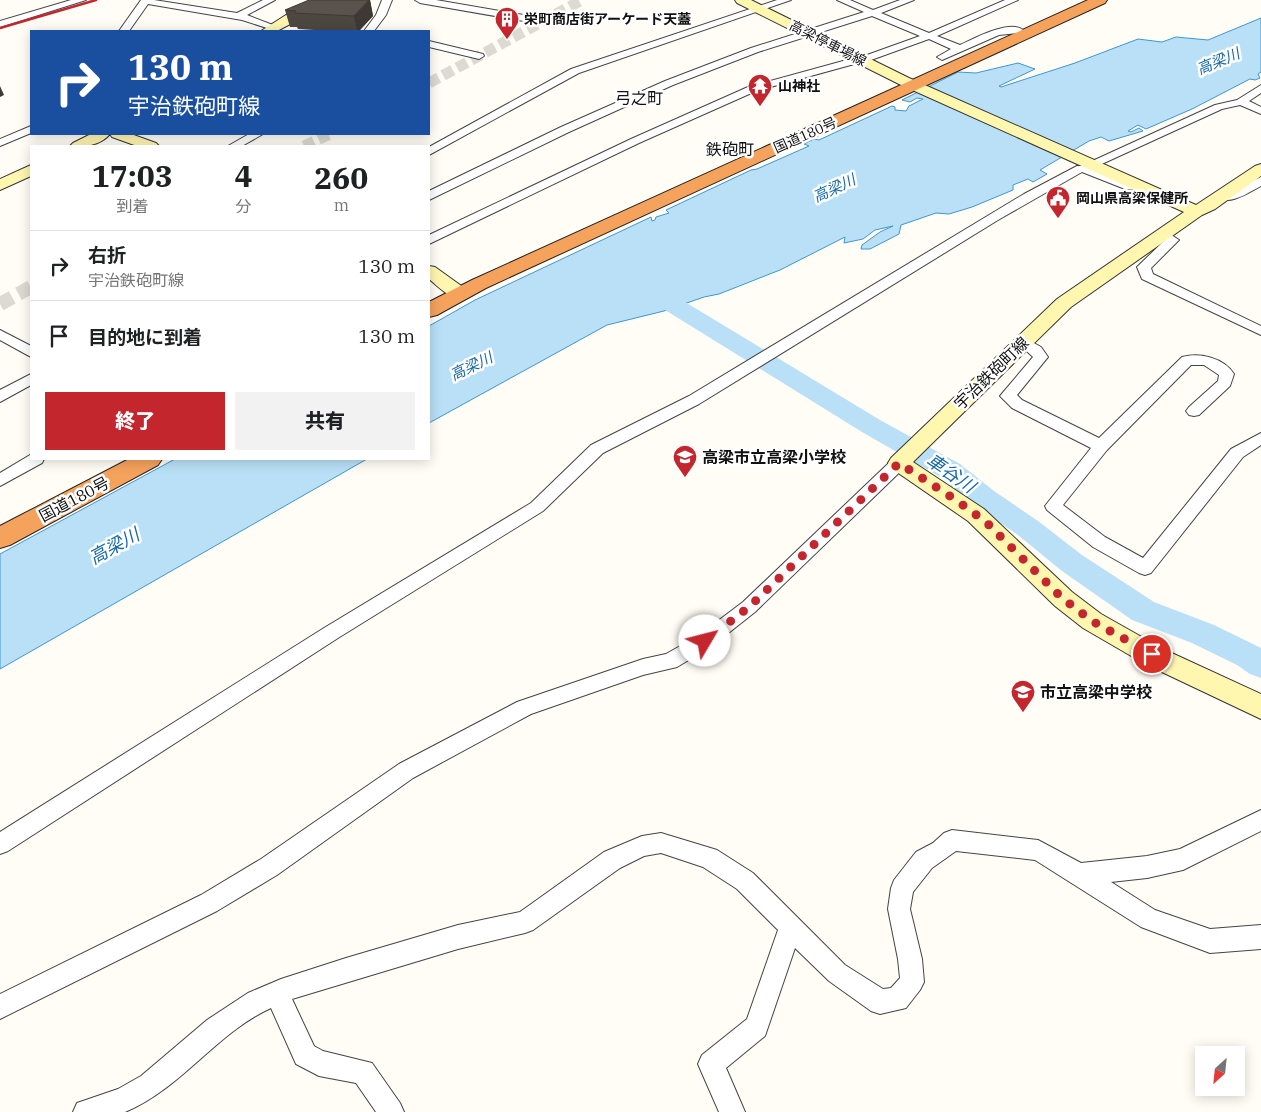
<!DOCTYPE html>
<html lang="ja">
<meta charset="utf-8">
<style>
body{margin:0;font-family:"IBM Plex Serif","Noto Sans JP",serif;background:#f2f2f2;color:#202124;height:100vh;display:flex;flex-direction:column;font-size:19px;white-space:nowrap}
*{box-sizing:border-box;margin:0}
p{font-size:16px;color:#757577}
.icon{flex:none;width:28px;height:28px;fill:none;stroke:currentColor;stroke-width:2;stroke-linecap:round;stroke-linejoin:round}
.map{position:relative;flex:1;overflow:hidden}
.sheet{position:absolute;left:30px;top:145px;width:400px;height:315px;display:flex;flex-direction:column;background:#fff;border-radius:0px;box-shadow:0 2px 12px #0003}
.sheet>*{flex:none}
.hud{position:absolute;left:30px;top:30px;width:400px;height:105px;border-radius:0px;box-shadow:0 2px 12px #0003;background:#1a4fa0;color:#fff;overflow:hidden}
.needle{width:32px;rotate:207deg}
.buttons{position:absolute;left:1195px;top:1046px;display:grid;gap:10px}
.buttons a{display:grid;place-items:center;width:50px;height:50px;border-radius:0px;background:#fff;box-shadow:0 2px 12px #0003;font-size:25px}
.pin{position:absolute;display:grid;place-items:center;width:42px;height:42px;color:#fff;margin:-21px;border:2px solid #fff;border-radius:50%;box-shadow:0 1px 5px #0007}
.me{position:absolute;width:55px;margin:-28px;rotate:53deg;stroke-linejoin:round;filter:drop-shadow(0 0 4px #0008)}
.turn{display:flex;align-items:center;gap:18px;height:105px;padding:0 15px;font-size:22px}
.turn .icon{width:65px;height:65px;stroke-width:2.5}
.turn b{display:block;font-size:35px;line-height:42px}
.eta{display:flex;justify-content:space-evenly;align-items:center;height:85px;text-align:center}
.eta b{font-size:30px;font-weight:800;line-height:35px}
.cta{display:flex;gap:10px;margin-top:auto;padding:10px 15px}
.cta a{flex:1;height:58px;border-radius:0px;background:#c4262e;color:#fff;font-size:20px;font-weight:800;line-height:58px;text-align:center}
.cta a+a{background:#f2f2f2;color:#202124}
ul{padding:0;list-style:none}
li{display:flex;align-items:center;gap:15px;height:70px;padding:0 15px;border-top:1px solid #e0e0e0}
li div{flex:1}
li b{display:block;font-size:19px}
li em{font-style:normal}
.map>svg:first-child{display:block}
.water{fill:#b9e0f7;stroke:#3f96cf}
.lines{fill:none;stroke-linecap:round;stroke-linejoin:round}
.river{fill:#b9e0f7;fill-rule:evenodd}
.street-tunnel-far1{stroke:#dbdad3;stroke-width:11;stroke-dasharray:11 5;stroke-linecap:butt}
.street-tunnel{stroke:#dbdad3;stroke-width:14;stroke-dasharray:14 7;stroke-linecap:butt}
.street-casing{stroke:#444;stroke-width:2}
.secondary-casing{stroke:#333;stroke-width:2}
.highway-casing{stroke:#222;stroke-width:2}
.street{fill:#fff;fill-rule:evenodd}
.secondary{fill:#fff6b0;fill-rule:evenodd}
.highway{fill:#f5a25d;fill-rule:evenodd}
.rail{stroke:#c4262e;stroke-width:2.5}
.wall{fill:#4d4742}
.shaded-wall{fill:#3f3936}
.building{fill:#5a524d;stroke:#3f3936}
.route{stroke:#c4262e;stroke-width:9;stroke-dasharray:0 16.2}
.labels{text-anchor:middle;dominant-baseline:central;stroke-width:5;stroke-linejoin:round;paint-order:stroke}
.far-poi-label{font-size:14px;font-weight:bold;fill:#111;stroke:#fff;text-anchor:start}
.far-street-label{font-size:14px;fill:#111;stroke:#fff}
.far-water-label{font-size:15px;font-style:italic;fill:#1768a6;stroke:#fff}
.far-quarter-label{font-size:16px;fill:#111;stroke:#fff}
.street-label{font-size:16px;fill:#111;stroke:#fff}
.poi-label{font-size:16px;font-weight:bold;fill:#111;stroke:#fff;text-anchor:start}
.water-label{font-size:18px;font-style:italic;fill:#1768a6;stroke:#fff}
</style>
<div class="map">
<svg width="1261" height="1112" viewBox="0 0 1261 1112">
<rect width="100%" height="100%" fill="#fffdf5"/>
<!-- water -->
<g class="water">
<polygon points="1261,18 1261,72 1258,74 1260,78 1255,80 1250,79 1192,109 1146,129 1138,125 1128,131 1131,132 1139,128 1143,131 1109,141 1101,137 1089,141 1040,170 1047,174 1033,182 1028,179 1013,185 1013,190 972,207 949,214 936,213 901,225 899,234 870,249 861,249 862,245 880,232 893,226 875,230 863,239 844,243 845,237 780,270 719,294 704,297 664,311 607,325 429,423 429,326 475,300 651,217 652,221 655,220 656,217 669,213 666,210 751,170 757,169 809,146 804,144 814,139 819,140 892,106 895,107 895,110 906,111 909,106 923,99 917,98 910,102 902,100 958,72 976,73 1018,63 1035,69 999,86 1001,87 1075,63 1138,39 1162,42 1176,37 1208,40"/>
<polygon points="175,459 367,459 0,669 0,554"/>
</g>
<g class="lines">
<!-- river -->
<polygon class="river" points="644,280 652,282 880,420 960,464 994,491 1038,521 1082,555 1154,602 1214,625 1259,647 1261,648 1261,678 1250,674 1237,665 1192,643 1132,620 1062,571 1018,535 974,505 942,478 862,432 636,292 633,287 636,282"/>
<!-- street-tunnel-far1 -->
<g class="street-tunnel-far1">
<polyline points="429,83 582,0"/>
<polyline points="304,146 330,134"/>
</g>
<!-- street-tunnel -->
<polyline class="street-tunnel" points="0,304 31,287"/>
<defs>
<g id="street">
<polygon points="71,0 86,0 0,27 0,21"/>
<polygon points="141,0 154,0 237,13 263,0 275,0 247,15 278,27 273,30 242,20 148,4 129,31 119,31"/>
<polygon points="382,0 392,0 386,15 374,31 364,31 376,15"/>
<polygon points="415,0 436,0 541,18 546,21 541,24 420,3"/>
<polygon points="777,0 791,0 579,73 429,155 429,147 571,69"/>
<path d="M837,0H850L873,10L900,0H914L881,13L929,33L1005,0H1018L937,36L960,45C973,39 1010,19 1023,30L1018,33L999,35L942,60L937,57L951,49L929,39L871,60L866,57L867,55L920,36L872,16L758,52L673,85L569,132L429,200V191L561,127L665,81L751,48L864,12Z"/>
<polygon points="429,41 483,54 484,56 479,59 429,47"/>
<polygon points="854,58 859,61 858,63 756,91 639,143 429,244 429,235 631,139 748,87"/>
<polygon points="1261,85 1261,93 1249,101 1261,107 1261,114 1240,105 1222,109 1093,168 1141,184 1143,187 1141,190 1125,189 1082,172 998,220 699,404 603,453 543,511 338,638 8,851 0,854 0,832 324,628 531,503 591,445 689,396 1024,194 1077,166 1087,166 1088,163 1215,105 1237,100"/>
<polygon points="31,126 31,133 0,146 0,139"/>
<polygon points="249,134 263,134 242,146 228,146"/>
<path d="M1261,177V186C1249,192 1229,207 1217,196L1219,193L1229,192Z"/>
<polygon points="1164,230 1179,240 1151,268 1153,274 1261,326 1261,335 1142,279 1137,267 1165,240 1158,234"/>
<polygon points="0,330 31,346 31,357 0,340"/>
<path d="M1023,337L1041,347L1048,357L1017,395L1022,400L1099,438L1182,357C1200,352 1224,358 1234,374L1230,386L1199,415L1194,416L1189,415L1186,411L1189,407L1218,381L1219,375L1204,365H1191L1107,450L1063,505L1105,537L1143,558L1231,449L1261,433V445L1243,457L1151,573L1145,575L1139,573L1093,547L1047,510L1045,506L1091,448L1012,408L1000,396L1033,357L1016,341L1018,338Z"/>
<polygon points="31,374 31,385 0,402 0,390"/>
<polygon points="30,455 31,459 44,459 42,463 0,486 0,473"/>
<polygon points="899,457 905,459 907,463 905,467 755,612 712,646 677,667 643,675 531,714 413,778 277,875 217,911 0,1019 0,994 201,895 261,859 399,764 517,702 643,659 666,654 698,636 743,602 893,459"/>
<path d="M1261,810V831L1183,870L1147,878L1111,882L1155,910L1210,929L1261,925V949L1210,953L1141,927L1035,860L956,851L932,868L913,892L910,909L922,959L924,982L920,990L906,1008L880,1014L871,1011L829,981L795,948L765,1036L726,1068L745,1112H719L698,1064L702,1055L747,1019L778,930L737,889L703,867L661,853L644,856L620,868L533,930L525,933L458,949L292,999L314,1046L323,1051L372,1063L400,1103L404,1112H376L356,1083L319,1076L296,1064L271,1008C216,1033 181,1089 125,1112H73L77,1103L118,1089L141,1076L207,1020L248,993L281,979L346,958L458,925L520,912L604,852L642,836L661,833L717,850L753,873L845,965L883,989L891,988L900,978L898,959L888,909L891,888L894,880L916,852L933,843L944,833L952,830L1038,840L1081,863L1147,856L1180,849Z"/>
</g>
<g id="secondary">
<polygon points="325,0 342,0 340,3 296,21 277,31 261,31 286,15"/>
<polygon points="735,0 751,0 909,78 1196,205 1255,166 1261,164 1261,176 1215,209 1202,215 1071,307 913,462 984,509 1072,592 1101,614 1163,649 1261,694 1261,719 1145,664 1083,628 1055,606 968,521 891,468 888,463 891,458 1057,299 1184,212 899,84 737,3"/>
<path d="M91,134H131L156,143L159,146H137L112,137L110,134C100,146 84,147 70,146L73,143Z"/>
<polygon points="31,165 31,176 0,190 0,179"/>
<path d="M429,266L435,267L467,290L469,294L467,298C452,302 440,288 429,279Z"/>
</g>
<g id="highway">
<polygon points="1088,0 1107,0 1105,3 486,288 437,315 429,317 429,302 472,280"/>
<polygon points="129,459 162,459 158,465 10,545 0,548 0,526"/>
</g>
</defs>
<!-- street casing -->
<use href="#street" class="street-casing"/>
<!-- secondary casing -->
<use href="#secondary" class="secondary-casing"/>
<!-- highway casing -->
<use href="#highway" class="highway-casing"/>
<!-- street -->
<use href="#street" class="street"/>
<!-- secondary -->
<use href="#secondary" class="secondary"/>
<!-- highway -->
<use href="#highway" class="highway"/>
<!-- rail -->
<polyline class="rail" points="0,28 96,0"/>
</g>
<!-- wall -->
<polygon class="wall" points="370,0 373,16 359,31 330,31 298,29 297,27 290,27 285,10"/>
<!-- shaded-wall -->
<g class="shaded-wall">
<polygon points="370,0 373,16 359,31 357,31 354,16"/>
<polygon points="0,86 4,95 0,97"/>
</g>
<!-- building -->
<polygon class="building" points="309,0 369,0 354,16 294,13 296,11 285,10"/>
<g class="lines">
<!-- route -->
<polyline class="route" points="705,641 749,607 899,463 956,500 986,522 1061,597 1092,621 1152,654"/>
</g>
<!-- icons -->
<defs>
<symbol id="building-pin" viewBox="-11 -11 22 30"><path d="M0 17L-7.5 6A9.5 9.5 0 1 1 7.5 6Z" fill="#c4262e" stroke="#fff"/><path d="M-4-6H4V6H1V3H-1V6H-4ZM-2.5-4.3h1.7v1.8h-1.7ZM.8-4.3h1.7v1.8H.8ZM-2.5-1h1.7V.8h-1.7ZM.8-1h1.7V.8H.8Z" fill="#fff"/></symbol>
<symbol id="temple-pin" viewBox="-11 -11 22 30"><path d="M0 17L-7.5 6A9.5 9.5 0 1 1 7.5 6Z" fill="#c4262e" stroke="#fff"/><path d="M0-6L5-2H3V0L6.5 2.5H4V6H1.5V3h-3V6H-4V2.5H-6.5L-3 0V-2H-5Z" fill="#fff"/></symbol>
<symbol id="civic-pin" viewBox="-11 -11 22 30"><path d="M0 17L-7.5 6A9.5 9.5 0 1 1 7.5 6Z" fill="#c4262e" stroke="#fff"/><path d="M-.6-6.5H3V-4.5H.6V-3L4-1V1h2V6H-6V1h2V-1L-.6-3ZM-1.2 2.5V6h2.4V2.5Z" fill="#fff"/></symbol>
<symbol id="school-pin" viewBox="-11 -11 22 30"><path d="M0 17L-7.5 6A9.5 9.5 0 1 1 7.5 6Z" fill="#c4262e" stroke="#fff"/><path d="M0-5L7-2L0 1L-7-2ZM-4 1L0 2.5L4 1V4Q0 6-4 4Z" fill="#fff"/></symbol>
</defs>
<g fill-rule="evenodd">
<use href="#building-pin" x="493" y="5" width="28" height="38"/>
<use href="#temple-pin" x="746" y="72" width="28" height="38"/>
<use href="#civic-pin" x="1044" y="184" width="28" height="38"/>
<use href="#school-pin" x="671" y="443" width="28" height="38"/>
<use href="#school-pin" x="1009" y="678" width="28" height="38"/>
</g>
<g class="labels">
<!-- far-poi labels -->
<g class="far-poi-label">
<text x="524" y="19">栄町商店街アーケード天蓋</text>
<text x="778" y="86">山神社</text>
<text x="1076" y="198">岡山県高梁保健所</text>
</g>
<!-- far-street labels -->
<g class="far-street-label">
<text transform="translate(828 43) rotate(27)">高梁停車場線</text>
<text transform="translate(805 135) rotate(-24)">国道180号</text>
</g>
<!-- far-water labels -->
<g class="far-water-label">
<text transform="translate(1218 61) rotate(-23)">高梁川</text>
<text transform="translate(834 188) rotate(-25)">高梁川</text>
<text transform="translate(471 366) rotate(-26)">高梁川</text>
</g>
<!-- far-quarter labels -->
<g class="far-quarter-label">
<text x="639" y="98">弓之町</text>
<text x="730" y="149">鉄砲町</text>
</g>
<!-- street labels -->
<g class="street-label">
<text transform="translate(991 373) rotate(-44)">宇治鉄砲町線</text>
<text transform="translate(74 499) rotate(-28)">国道180号</text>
</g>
<!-- poi labels -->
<g class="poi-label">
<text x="702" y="457">高梁市立高梁小学校</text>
<text x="1040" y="692">市立高梁中学校</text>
</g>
<!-- water labels -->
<g class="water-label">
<text transform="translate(951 473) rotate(34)">車谷川</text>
<text transform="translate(114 546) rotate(-29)">高梁川</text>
</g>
</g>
</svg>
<div class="buttons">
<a><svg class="needle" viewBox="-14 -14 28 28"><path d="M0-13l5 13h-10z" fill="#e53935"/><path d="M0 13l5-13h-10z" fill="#757577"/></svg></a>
</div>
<div class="pin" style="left:1152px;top:654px;background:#d93025"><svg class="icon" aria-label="arrive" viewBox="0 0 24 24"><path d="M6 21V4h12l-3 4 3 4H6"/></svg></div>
<svg class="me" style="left:705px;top:641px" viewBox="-20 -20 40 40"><circle r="19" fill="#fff"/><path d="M0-13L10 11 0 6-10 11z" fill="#c4262e"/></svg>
<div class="hud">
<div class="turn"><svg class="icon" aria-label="right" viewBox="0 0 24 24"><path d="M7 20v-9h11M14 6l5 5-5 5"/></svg><div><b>130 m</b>宇治鉄砲町線</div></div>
</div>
<section class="sheet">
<div class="eta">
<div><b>17:03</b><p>到着</p></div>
<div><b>4</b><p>分</p></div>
<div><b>260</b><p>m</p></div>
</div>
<ul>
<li><svg class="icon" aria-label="right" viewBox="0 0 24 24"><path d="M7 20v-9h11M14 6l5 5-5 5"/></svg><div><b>右折</b><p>宇治鉄砲町線</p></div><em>130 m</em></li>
<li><svg class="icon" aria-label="arrive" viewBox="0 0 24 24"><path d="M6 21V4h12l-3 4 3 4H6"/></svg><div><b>目的地に到着</b></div><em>130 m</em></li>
</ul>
<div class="cta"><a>終了</a><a>共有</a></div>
</section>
</div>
